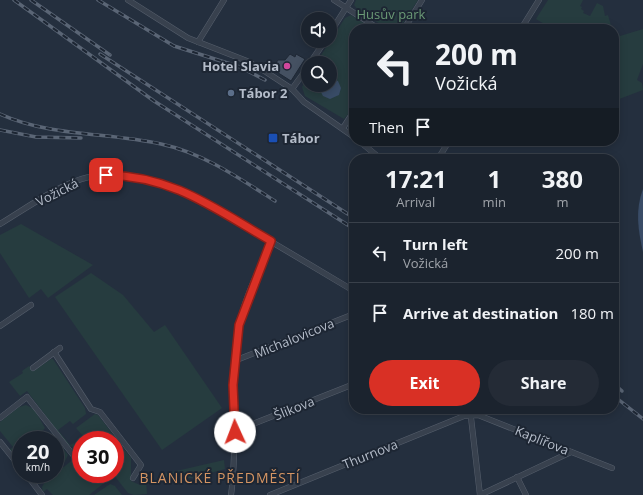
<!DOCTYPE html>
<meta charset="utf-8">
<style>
body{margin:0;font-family:"Open Sans",sans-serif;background:#242b36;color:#f1f3f6;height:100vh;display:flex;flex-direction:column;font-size:15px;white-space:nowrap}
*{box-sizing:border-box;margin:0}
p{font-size:13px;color:#a0a4aa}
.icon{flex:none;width:22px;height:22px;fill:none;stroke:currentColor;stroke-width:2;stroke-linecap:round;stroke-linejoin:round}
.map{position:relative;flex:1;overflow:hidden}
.side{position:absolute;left:349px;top:154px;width:270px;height:260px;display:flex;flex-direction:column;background:#1b232e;border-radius:16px;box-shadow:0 2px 10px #0003,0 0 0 1px #39404a}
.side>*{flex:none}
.hud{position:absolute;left:349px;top:24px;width:270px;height:122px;border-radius:16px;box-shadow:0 2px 10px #0003,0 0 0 1px #39404a;background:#1b232e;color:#f1f3f6;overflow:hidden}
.controls{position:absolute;left:301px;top:12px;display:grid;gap:8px}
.controls a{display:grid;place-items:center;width:36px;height:36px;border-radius:50%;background:#1b232e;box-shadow:0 2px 10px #0003,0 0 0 1px #39404a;font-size:20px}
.speed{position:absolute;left:12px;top:431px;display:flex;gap:8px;font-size:20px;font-weight:700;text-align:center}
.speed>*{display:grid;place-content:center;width:52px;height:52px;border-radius:50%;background:#1b232e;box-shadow:0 2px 10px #0003,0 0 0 1px #39404a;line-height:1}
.speed small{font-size:10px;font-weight:400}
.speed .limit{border:6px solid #d22;background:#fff;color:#111}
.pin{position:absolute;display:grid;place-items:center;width:34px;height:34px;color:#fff;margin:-17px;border-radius:8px;box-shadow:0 2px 6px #0006}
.me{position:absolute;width:44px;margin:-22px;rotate:358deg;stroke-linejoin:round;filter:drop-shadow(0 0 3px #0008)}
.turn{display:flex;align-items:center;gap:14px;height:84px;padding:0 20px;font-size:18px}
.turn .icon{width:52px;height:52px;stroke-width:2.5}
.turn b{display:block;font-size:28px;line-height:34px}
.then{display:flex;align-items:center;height:38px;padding:0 20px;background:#0003;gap:8px;font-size:15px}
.eta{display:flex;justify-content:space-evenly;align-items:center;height:68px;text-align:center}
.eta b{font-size:24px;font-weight:700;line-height:28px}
.cta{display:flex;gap:8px;margin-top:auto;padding:8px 20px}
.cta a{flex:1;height:46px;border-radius:24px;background:#d93025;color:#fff;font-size:16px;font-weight:700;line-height:46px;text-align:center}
.cta a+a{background:#242b36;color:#f1f3f6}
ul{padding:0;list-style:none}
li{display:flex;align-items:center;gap:12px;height:60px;padding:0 20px;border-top:1px solid #39404a}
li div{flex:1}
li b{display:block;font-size:15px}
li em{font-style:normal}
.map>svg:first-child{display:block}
.green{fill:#263c3f}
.water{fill:#394c67}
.building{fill:#455162;stroke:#1f2835}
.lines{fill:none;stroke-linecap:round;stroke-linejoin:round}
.minor-casing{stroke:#565f6c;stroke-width:6}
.minor{stroke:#38414e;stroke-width:5}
.rail-casing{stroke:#5a6575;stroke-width:3.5}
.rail{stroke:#1d2633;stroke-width:2;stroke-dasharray:6;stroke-linecap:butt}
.route-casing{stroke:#8d1f18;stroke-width:10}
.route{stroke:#d93025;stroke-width:7}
.hotel-dot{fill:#d1479c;stroke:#1d2633;stroke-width:1.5}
.service-dot{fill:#5c6f8a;stroke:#1d2633;stroke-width:1.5}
.transit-dot{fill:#1a4fb4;stroke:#1d2633;stroke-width:1.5}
.labels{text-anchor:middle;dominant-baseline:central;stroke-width:4;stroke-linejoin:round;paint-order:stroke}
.park-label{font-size:13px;fill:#6b9a76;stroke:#1d2633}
.poi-label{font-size:13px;font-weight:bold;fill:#b4bcc9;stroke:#1d2633;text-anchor:start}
.street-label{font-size:13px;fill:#b4bcc9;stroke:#1d2633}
.neighbourhood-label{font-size:14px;letter-spacing:1px;fill:#d59563;stroke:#1d2633}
</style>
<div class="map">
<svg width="643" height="495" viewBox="0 0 643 495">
<rect width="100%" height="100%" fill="#242f3e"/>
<!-- green -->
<g class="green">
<polygon points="356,0 418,0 399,29 388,29 358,10 354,5"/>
<polygon points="548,0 583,0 580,6 582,7 581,9 584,11 583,13 590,16 597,3 603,6 605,16 608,15 612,29 544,29 546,25 536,19"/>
<polygon points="351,15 373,29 354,29 354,101 348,111 350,112 344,119 305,96 302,87 308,75 308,85 330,85 330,63 316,63 345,18"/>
<polygon points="643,29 643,64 637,80 642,83 643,90 614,101 614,36 619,34 620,36"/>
<polygon points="21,224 93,265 48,298 41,289 29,298 0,253 0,235"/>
<polygon points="91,273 123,295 154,332 165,325 222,408 162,450 55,297"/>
<polygon points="51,359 53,359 85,408 86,414 73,424 70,421 58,430 70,445 74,443 75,446 73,447 68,445 27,391 20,396 9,382 23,373 22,371 29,366 34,371"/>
<polygon points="26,405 34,409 45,428 33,440 21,440 21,449 15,453 9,450 13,447 0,431 0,422 19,407"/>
<polygon points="95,414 98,415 131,458 131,481 140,485 146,477 147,494 134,495 128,493 113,474 115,474 115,440 79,439 83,436 76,428"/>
<polygon points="48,433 53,435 68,455 65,461 55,469 55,440 38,440"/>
<polygon points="80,454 81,474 106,474 106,480 104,483 89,495 53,495 47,489 43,492 42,487 45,482"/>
<polygon points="224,460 225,469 192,478 165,478 163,474"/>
<polygon points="110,484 115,486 122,495 94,495"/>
</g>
<!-- water -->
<g class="water">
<polygon points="330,78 338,81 341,88 339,95 330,99 323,96 320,90 321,85 330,85"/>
<path d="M643,189V252C638,230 635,210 643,189Z"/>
</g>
<!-- building -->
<polygon class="building" points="290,54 295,57 296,54 305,59 291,81 272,69 278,60 285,60"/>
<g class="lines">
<defs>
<g id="minor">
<polyline points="128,0 188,38 247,61 266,72 292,89 304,102 354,137"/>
<polyline points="334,0 379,29"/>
<polyline points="404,29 422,0"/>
<polyline points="521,29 539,0"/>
<polyline points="330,33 351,0"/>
<polyline points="198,42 224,0"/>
<polyline points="310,63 325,41"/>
<polyline points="292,89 308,67"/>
<polyline points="343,128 354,111"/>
<polyline points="359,141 381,159"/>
<polyline points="438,159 449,141"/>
<path d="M0,224C25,209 61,183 89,177C126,169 166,183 198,198L354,291"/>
<polyline points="0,326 31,305"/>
<polyline points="54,352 91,409 100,412 141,465 133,478"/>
<polyline points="234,361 354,314"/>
<polyline points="33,368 60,348"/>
<polyline points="470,409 480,495"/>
<polyline points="0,418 27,397 74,456"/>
<polyline points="235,431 354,384"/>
<polyline points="0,442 21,468"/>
<polyline points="26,474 42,495"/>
<polyline points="517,477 526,495"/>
<path d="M231,495C239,439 229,383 239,327C243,301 261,266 271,241"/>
<polyline points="270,495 464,416 478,415 612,468"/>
<polyline points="480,495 571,452"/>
</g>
</defs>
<!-- minor casing -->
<use href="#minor" class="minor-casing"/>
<!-- minor -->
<use href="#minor" class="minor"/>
<defs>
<g id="rail">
<polyline points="14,0 154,101 354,229"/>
<polyline points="31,0 110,55"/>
<polyline points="98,0 174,46 240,67 265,80"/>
<polyline points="100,54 354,218"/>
<path d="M0,114C51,137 108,132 161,144C203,153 239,178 275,201"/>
<polyline points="0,130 36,137 81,138"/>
<polyline points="614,384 622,391"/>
<polyline points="614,396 643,419"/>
</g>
</defs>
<!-- rail casing -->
<use href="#rail" class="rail-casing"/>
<!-- rail -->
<use href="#rail" class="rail"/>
</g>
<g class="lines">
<defs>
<path id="route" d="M106,175C174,176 215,209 271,241L239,325L233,385L235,432"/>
</defs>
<!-- route casing -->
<use href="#route" class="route-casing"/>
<!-- route -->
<use href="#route" class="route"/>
</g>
<!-- markers -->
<circle class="hotel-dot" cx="287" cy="66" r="4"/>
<circle class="service-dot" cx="231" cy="93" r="4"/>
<rect class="transit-dot" x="268" y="133" width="10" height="10" rx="2"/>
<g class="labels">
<!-- park labels -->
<g class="park-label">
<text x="391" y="14">Husův park</text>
</g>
<!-- poi labels -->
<g class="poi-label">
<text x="279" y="66" text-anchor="end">Hotel Slavia</text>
<text x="239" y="93">Tábor 2</text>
<text x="282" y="138">Tábor</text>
</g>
<!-- street labels -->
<g class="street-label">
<text transform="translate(57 192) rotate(-27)">Vožická</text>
<text transform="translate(294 338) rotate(-22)">Michalovicova</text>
<text transform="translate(294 408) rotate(-22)">Šlikova</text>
<text transform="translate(542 440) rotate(22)">Kaplířova</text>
<text transform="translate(370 454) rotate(-22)">Thurnova</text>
</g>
<!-- neighbourhood labels -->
<g class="neighbourhood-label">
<text x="220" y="477">BLANICKÉ PŘEDMĚSTÍ</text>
</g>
</g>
</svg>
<div class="controls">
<a><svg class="icon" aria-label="sound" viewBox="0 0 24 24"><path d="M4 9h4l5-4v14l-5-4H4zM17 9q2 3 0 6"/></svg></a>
<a><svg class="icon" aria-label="search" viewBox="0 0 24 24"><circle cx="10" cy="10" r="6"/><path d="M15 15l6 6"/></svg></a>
</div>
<div class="speed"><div>20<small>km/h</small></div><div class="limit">30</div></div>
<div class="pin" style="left:106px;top:175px;background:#d93025"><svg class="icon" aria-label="arrive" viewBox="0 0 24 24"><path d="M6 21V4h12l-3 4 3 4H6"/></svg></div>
<svg class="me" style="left:235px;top:432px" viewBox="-20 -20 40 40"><circle r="19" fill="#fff"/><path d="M0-13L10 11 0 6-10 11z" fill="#d93025"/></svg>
<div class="hud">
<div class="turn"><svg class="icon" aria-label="left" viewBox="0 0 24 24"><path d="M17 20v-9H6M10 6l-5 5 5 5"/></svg><div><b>200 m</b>Vožická</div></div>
<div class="then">Then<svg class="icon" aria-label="arrive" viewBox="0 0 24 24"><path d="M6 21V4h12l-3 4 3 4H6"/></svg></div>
</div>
<section class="side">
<div class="eta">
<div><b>17:21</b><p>Arrival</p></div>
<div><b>1</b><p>min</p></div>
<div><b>380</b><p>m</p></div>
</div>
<ul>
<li><svg class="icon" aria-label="left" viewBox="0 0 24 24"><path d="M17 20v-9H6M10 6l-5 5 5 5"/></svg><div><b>Turn left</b><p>Vožická</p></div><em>200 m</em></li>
<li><svg class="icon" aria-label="arrive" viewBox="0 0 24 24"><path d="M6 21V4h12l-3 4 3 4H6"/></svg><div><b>Arrive at destination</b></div><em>180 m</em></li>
</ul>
<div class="cta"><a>Exit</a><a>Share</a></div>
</section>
</div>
